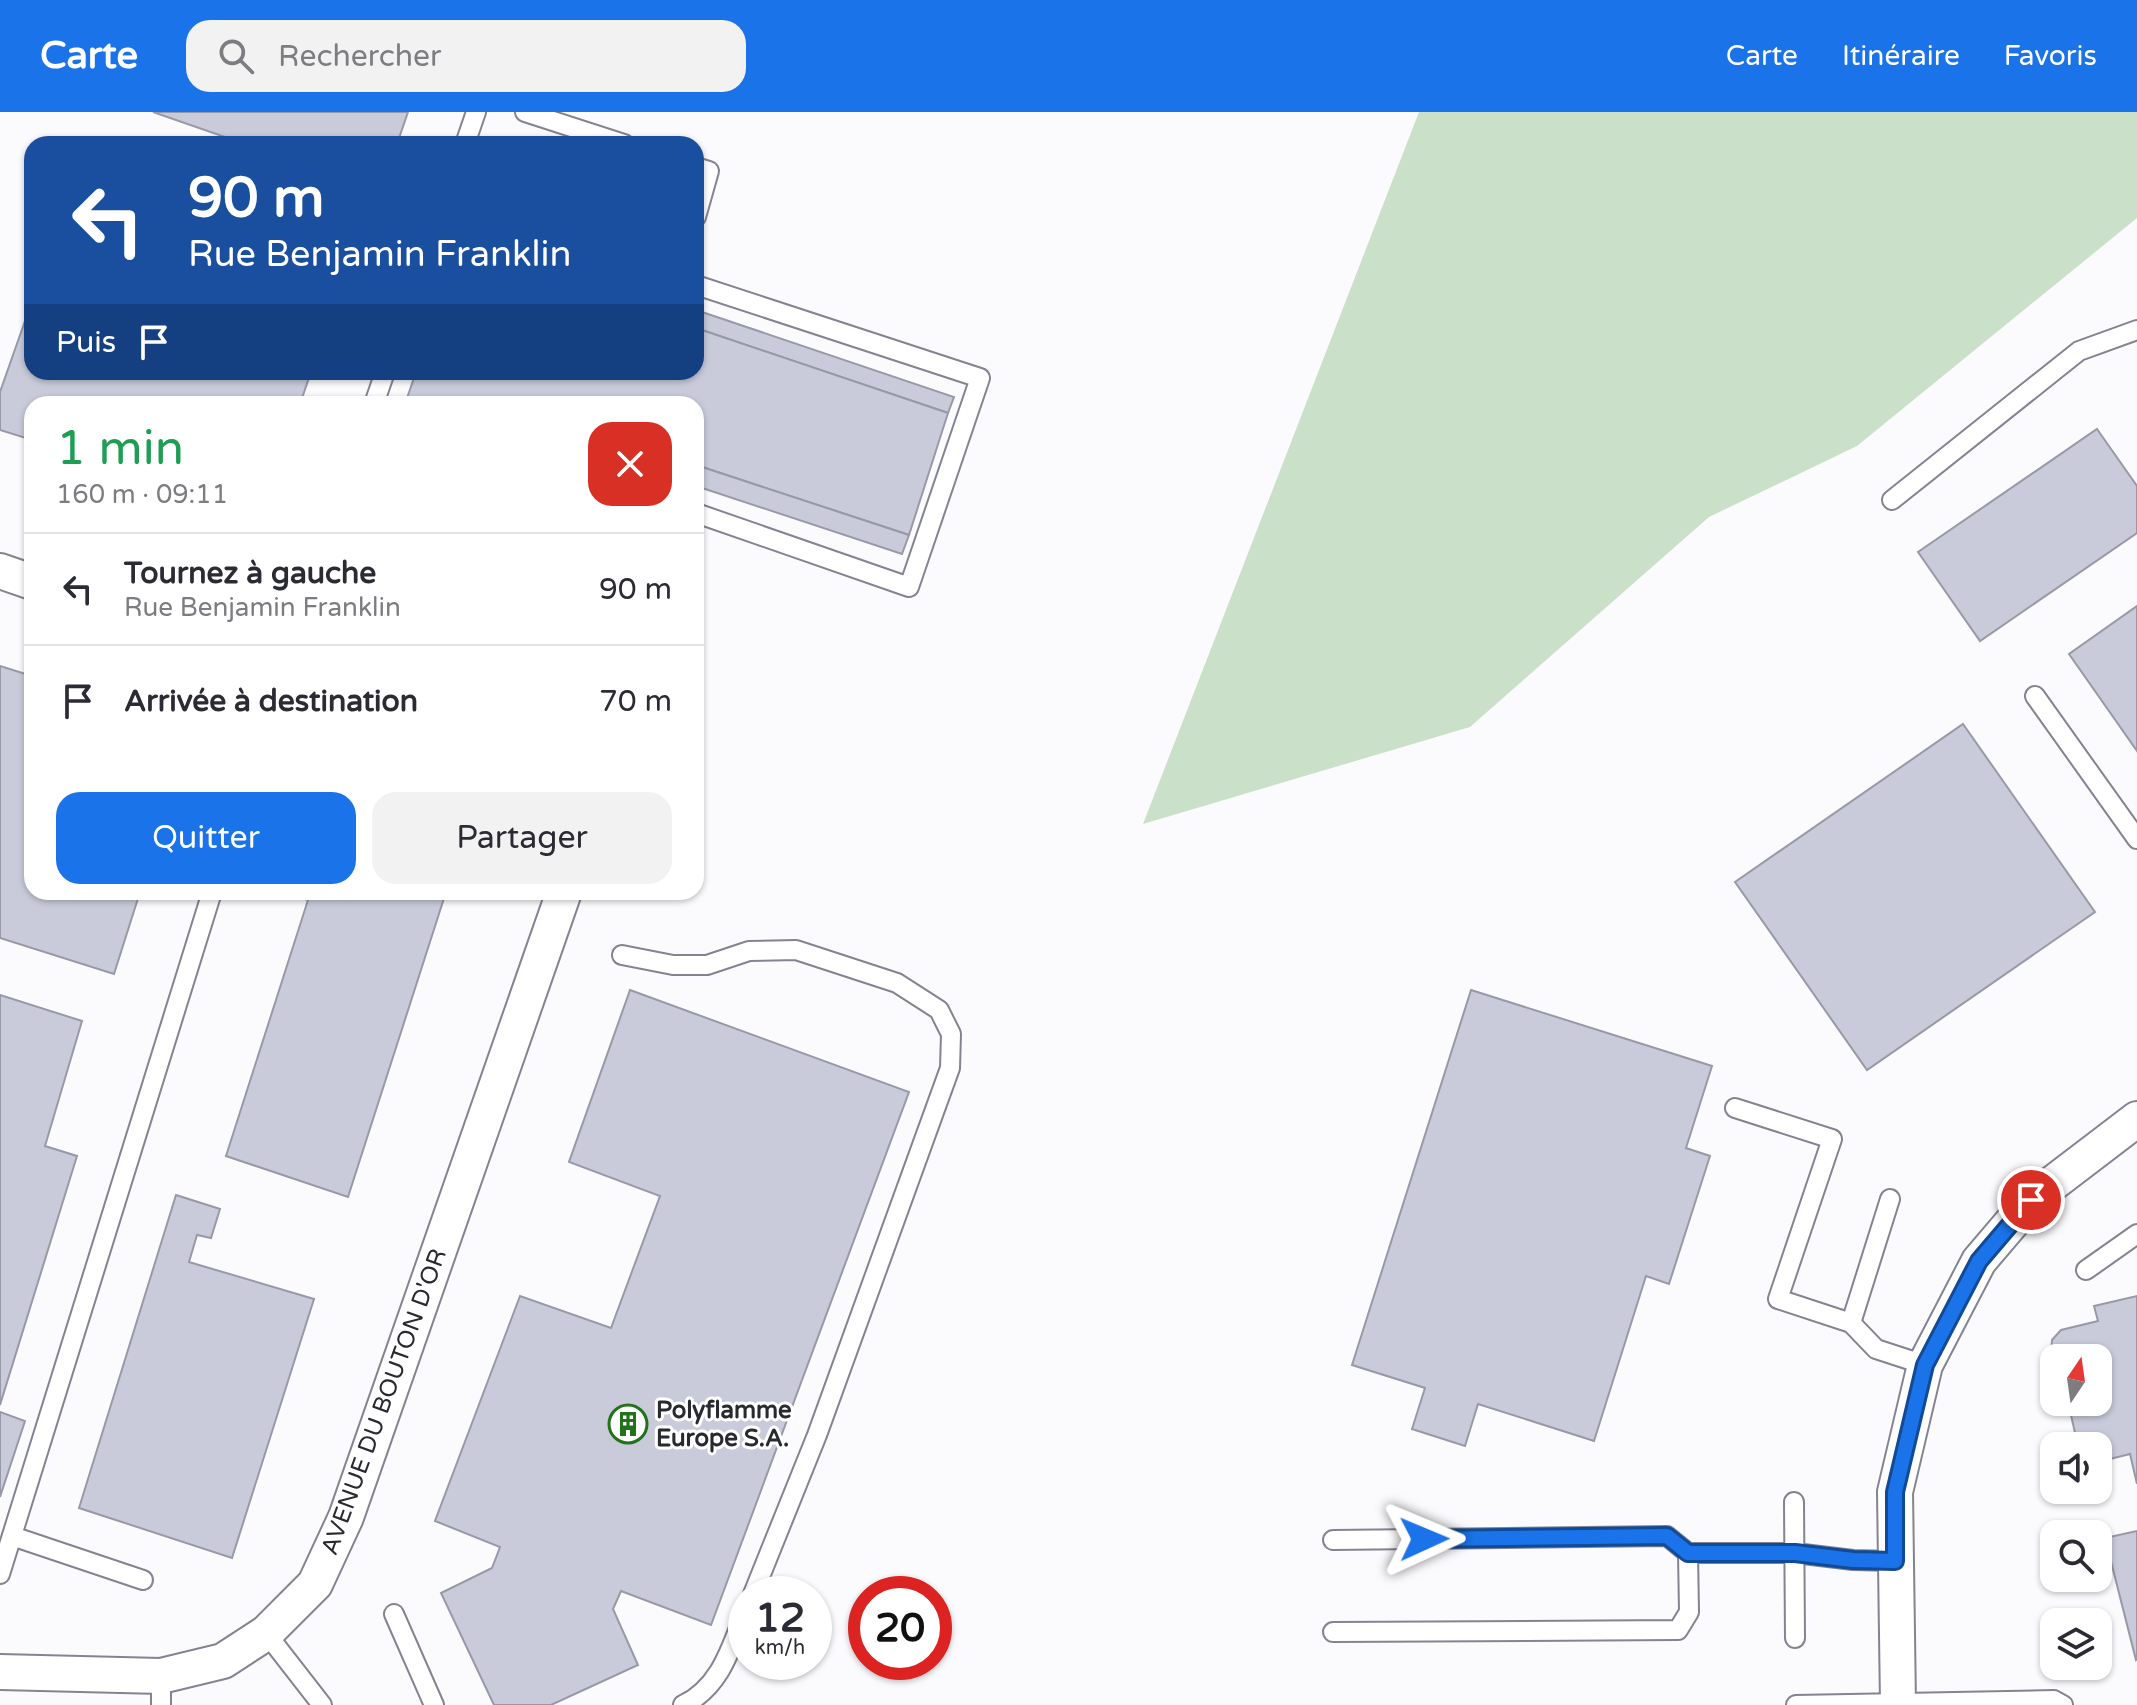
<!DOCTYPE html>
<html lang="fr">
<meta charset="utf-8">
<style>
body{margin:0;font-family:"Varela Round",sans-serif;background:#f2f2f3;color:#2b2b33;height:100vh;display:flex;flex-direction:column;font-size:30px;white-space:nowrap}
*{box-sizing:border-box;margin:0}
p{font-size:26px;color:#7c7c81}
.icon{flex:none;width:44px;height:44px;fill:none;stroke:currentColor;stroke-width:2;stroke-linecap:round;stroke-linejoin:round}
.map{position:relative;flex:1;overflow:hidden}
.details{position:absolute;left:24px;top:284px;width:680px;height:504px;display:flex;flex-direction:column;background:#fff;border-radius:24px;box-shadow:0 2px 6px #0004}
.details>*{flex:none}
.banner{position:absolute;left:24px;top:24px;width:680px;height:244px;border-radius:24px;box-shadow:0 2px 6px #0004;background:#1a4fa0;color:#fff;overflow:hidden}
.needle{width:52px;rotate:13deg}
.buttons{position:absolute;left:2040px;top:1232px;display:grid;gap:16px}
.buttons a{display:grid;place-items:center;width:72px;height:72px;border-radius:16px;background:#fff;box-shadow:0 2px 6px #0004;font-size:40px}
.speed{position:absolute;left:728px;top:1464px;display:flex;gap:16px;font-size:40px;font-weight:700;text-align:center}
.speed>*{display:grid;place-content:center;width:104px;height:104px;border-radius:50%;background:#fff;box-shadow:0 2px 6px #0004;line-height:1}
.speed small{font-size:20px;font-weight:400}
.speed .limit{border:12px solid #d22;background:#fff;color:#111}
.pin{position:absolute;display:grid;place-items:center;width:68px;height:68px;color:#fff;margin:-34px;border:4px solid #fff;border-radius:50%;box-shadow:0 2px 8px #0007}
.me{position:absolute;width:88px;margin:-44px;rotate:89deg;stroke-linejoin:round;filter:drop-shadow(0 0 6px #0008)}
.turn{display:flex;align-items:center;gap:28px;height:168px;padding:0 32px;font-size:36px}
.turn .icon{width:104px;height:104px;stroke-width:2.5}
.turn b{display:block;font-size:56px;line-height:68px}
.then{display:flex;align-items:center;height:76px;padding:0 32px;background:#0003;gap:16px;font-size:30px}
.round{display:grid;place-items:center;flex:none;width:84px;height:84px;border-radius:24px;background:#f2f2f3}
.headline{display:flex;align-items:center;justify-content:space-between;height:136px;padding:0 32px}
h1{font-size:48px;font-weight:600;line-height:60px;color:#1e9e55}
.primary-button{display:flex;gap:16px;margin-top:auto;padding:16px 32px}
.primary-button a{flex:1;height:92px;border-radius:24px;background:#1a73e8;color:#fff;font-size:32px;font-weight:600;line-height:92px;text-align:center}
.primary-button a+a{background:#f2f2f3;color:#2b2b33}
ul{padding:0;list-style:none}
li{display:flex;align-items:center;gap:24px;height:112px;padding:0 32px;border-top:2px solid #e1e1e2}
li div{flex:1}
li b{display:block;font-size:30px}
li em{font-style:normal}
header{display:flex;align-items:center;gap:48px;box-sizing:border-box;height:112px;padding:0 40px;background:#1a73e8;color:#fff}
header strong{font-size:38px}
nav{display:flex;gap:44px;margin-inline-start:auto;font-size:28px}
.search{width:560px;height:72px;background:#f2f2f3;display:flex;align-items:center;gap:20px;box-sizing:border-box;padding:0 28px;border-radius:24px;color:#7c7c81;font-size:30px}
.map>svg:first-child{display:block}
.green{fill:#cbe0c8}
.building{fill:#c9cbda;stroke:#9799a7;stroke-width:2}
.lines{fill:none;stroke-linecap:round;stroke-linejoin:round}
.service-casing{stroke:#828491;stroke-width:22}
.minor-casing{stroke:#828491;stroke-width:38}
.service{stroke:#fff;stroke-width:18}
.minor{stroke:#fff;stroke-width:34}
.route-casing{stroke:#114b97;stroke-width:20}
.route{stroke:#1a73e8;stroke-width:14}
.labels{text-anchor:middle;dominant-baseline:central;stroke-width:6;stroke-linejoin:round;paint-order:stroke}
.street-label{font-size:24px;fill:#292a2f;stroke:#fff}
.poi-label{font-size:24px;font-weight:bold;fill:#292a2f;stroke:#fff;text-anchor:start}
</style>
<header>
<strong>Carte</strong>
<div class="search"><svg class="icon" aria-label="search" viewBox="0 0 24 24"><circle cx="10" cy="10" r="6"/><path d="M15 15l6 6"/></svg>Rechercher</div>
<nav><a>Carte</a><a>Itinéraire</a><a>Favoris</a></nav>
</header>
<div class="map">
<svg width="2137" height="1593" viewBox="0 0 2137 1593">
<rect width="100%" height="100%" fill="#fbfbfe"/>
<!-- green -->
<polygon class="green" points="1419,0 2137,0 2137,106 1857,334 1709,405 1470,615 1143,712"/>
<!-- building -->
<g class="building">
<polygon points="153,0 408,0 397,32 245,32"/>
<polygon points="32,189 32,260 311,260 300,292 32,292 32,328 0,318 0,280"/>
<polygon points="696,198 954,285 948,301 696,216"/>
<polygon points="696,216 948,301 909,423 696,353 696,292 405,292 416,260 696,260"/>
<polygon points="2097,317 2137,374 2137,421 1980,529 1918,440"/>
<polygon points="696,353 909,423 902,442 696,374"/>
<polygon points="2137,494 2137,639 2069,542"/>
<polygon points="0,554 32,564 32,780 140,780 114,862 0,826"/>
<polygon points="1963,612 2095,800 1867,958 1735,770"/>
<polygon points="283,780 446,780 348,1085 226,1044 308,788"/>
<polygon points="630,878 909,980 711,1513 621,1479 613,1497 638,1553 551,1593 494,1593 441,1481 492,1456 500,1435 435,1409 520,1184 611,1216 660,1084 569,1050"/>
<polygon points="1471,878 1712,954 1686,1036 1710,1044 1669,1172 1646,1164 1594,1329 1478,1292 1465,1334 1412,1317 1425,1276 1352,1253"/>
<polygon points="0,883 82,909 45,1034 77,1044 0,1293"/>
<polygon points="176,1083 220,1097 211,1126 197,1123 189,1150 314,1187 232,1446 79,1396"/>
<polygon points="2137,1184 2137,1372 2130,1342 2098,1350 2098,1334 2078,1334 2068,1290 2098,1290 2098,1246 2056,1246 2051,1241 2052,1228 2061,1218 2098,1209 2094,1194"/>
<polygon points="0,1300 25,1309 0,1385"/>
<polygon points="2137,1419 2137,1547 2136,1548 2105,1426"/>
</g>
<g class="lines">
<defs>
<g id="service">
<polyline points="525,0 624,32"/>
<polyline points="465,32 476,0"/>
<polyline points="696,55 709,59 696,105"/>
<polyline points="696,173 980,266 909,475 696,401"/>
<polyline points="374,292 385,260"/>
<polyline points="1892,388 2079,239 2137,218"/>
<polyline points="2035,584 2137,727"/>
<polyline points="622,843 673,853 707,853 749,839 796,838 897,871 939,898 951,922 950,956 817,1323 753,1482"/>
<polyline points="1735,996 1832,1027 1778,1187 1851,1211 1876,1237 1925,1253"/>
<polyline points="2086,1158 2137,1122"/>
<polyline points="1851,1211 1890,1087"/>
<polyline points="1794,1390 1795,1526"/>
<polyline points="12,1424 143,1468"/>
<polyline points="1333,1428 1667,1424 1688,1441 1795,1441 1853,1448 1895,1449"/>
<polyline points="0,1462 212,780"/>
<polyline points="394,1502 434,1593"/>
<polyline points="1333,1520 1678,1518 1689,1500 1688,1441"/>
<polyline points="266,1521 322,1593"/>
<polyline points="161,1593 161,1564"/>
<path d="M683,1593C721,1575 731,1535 746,1498"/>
<polyline points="1796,1593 2054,1588 2063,1593"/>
</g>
<g id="minor">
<polyline points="0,459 32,470"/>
<polyline points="0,1560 161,1564 223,1549 266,1521 315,1472 346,1405 564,780"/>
<polyline points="1898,1593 1895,1380 1925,1253 1979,1149 2031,1088 2137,1007"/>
</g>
</defs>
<!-- service casing -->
<use href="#service" class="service-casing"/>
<!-- minor casing -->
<use href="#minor" class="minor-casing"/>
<!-- service -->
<use href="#service" class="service"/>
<!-- minor -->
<use href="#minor" class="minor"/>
</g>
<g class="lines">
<defs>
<polyline id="route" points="1424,1427 1667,1424 1688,1441 1795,1441 1853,1448 1895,1449 1895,1380 1925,1253 1979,1149 2031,1088"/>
</defs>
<!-- route casing -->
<use href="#route" class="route-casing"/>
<!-- route -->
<use href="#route" class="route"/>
</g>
<!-- icons -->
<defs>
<symbol id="building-ring" viewBox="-11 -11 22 22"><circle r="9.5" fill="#fff" stroke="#22721a" stroke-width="1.5"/><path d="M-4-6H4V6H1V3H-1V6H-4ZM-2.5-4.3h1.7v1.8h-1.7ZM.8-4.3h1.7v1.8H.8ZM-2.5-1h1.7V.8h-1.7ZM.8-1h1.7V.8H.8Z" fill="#22721a"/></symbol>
</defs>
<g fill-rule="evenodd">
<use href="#building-ring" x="606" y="1290" width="44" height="44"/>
</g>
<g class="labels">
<!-- street labels -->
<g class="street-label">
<text transform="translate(384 1290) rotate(-70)">AVENUE DU BOUTON D'OR</text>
</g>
<!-- poi labels -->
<g class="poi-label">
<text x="656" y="1298">Polyflamme<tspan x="656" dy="28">Europe S.A.</tspan></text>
</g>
</g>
</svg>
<div class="buttons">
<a><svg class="needle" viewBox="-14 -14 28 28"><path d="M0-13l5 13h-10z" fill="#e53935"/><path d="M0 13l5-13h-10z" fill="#7c7c81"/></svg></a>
<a><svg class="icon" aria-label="sound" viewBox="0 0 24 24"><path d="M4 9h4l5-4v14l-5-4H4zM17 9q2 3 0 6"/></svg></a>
<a><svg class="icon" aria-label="search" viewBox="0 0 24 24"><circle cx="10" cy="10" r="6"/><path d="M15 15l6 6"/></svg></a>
<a><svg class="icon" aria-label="layers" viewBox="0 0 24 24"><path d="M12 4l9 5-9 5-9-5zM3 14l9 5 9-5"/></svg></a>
</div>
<div class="speed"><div>12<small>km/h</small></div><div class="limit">20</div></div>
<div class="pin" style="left:2031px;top:1088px;background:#d93025"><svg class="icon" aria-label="arrive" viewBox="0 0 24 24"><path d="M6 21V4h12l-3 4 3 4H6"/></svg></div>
<svg class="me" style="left:1424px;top:1427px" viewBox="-20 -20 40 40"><path d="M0-17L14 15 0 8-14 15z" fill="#1a73e8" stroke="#fff" stroke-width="4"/></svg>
<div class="banner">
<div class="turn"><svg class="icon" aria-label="left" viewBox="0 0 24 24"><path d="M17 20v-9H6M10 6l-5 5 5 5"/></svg><div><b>90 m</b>Rue Benjamin Franklin</div></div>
<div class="then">Puis<svg class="icon" aria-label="arrive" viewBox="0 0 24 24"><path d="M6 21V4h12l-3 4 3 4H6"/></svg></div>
</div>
<section class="details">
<div class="headline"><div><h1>1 min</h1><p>160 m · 09:11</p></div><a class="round" style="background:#d93025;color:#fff"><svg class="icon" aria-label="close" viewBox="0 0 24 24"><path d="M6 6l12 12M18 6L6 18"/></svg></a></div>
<ul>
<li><svg class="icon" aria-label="left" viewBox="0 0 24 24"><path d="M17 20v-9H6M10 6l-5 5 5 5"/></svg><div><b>Tournez à gauche</b><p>Rue Benjamin Franklin</p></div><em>90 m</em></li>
<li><svg class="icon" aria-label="arrive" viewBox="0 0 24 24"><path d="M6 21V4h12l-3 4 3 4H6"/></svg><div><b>Arrivée à destination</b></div><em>70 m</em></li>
</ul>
<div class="primary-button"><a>Quitter</a><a>Partager</a></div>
</section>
</div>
